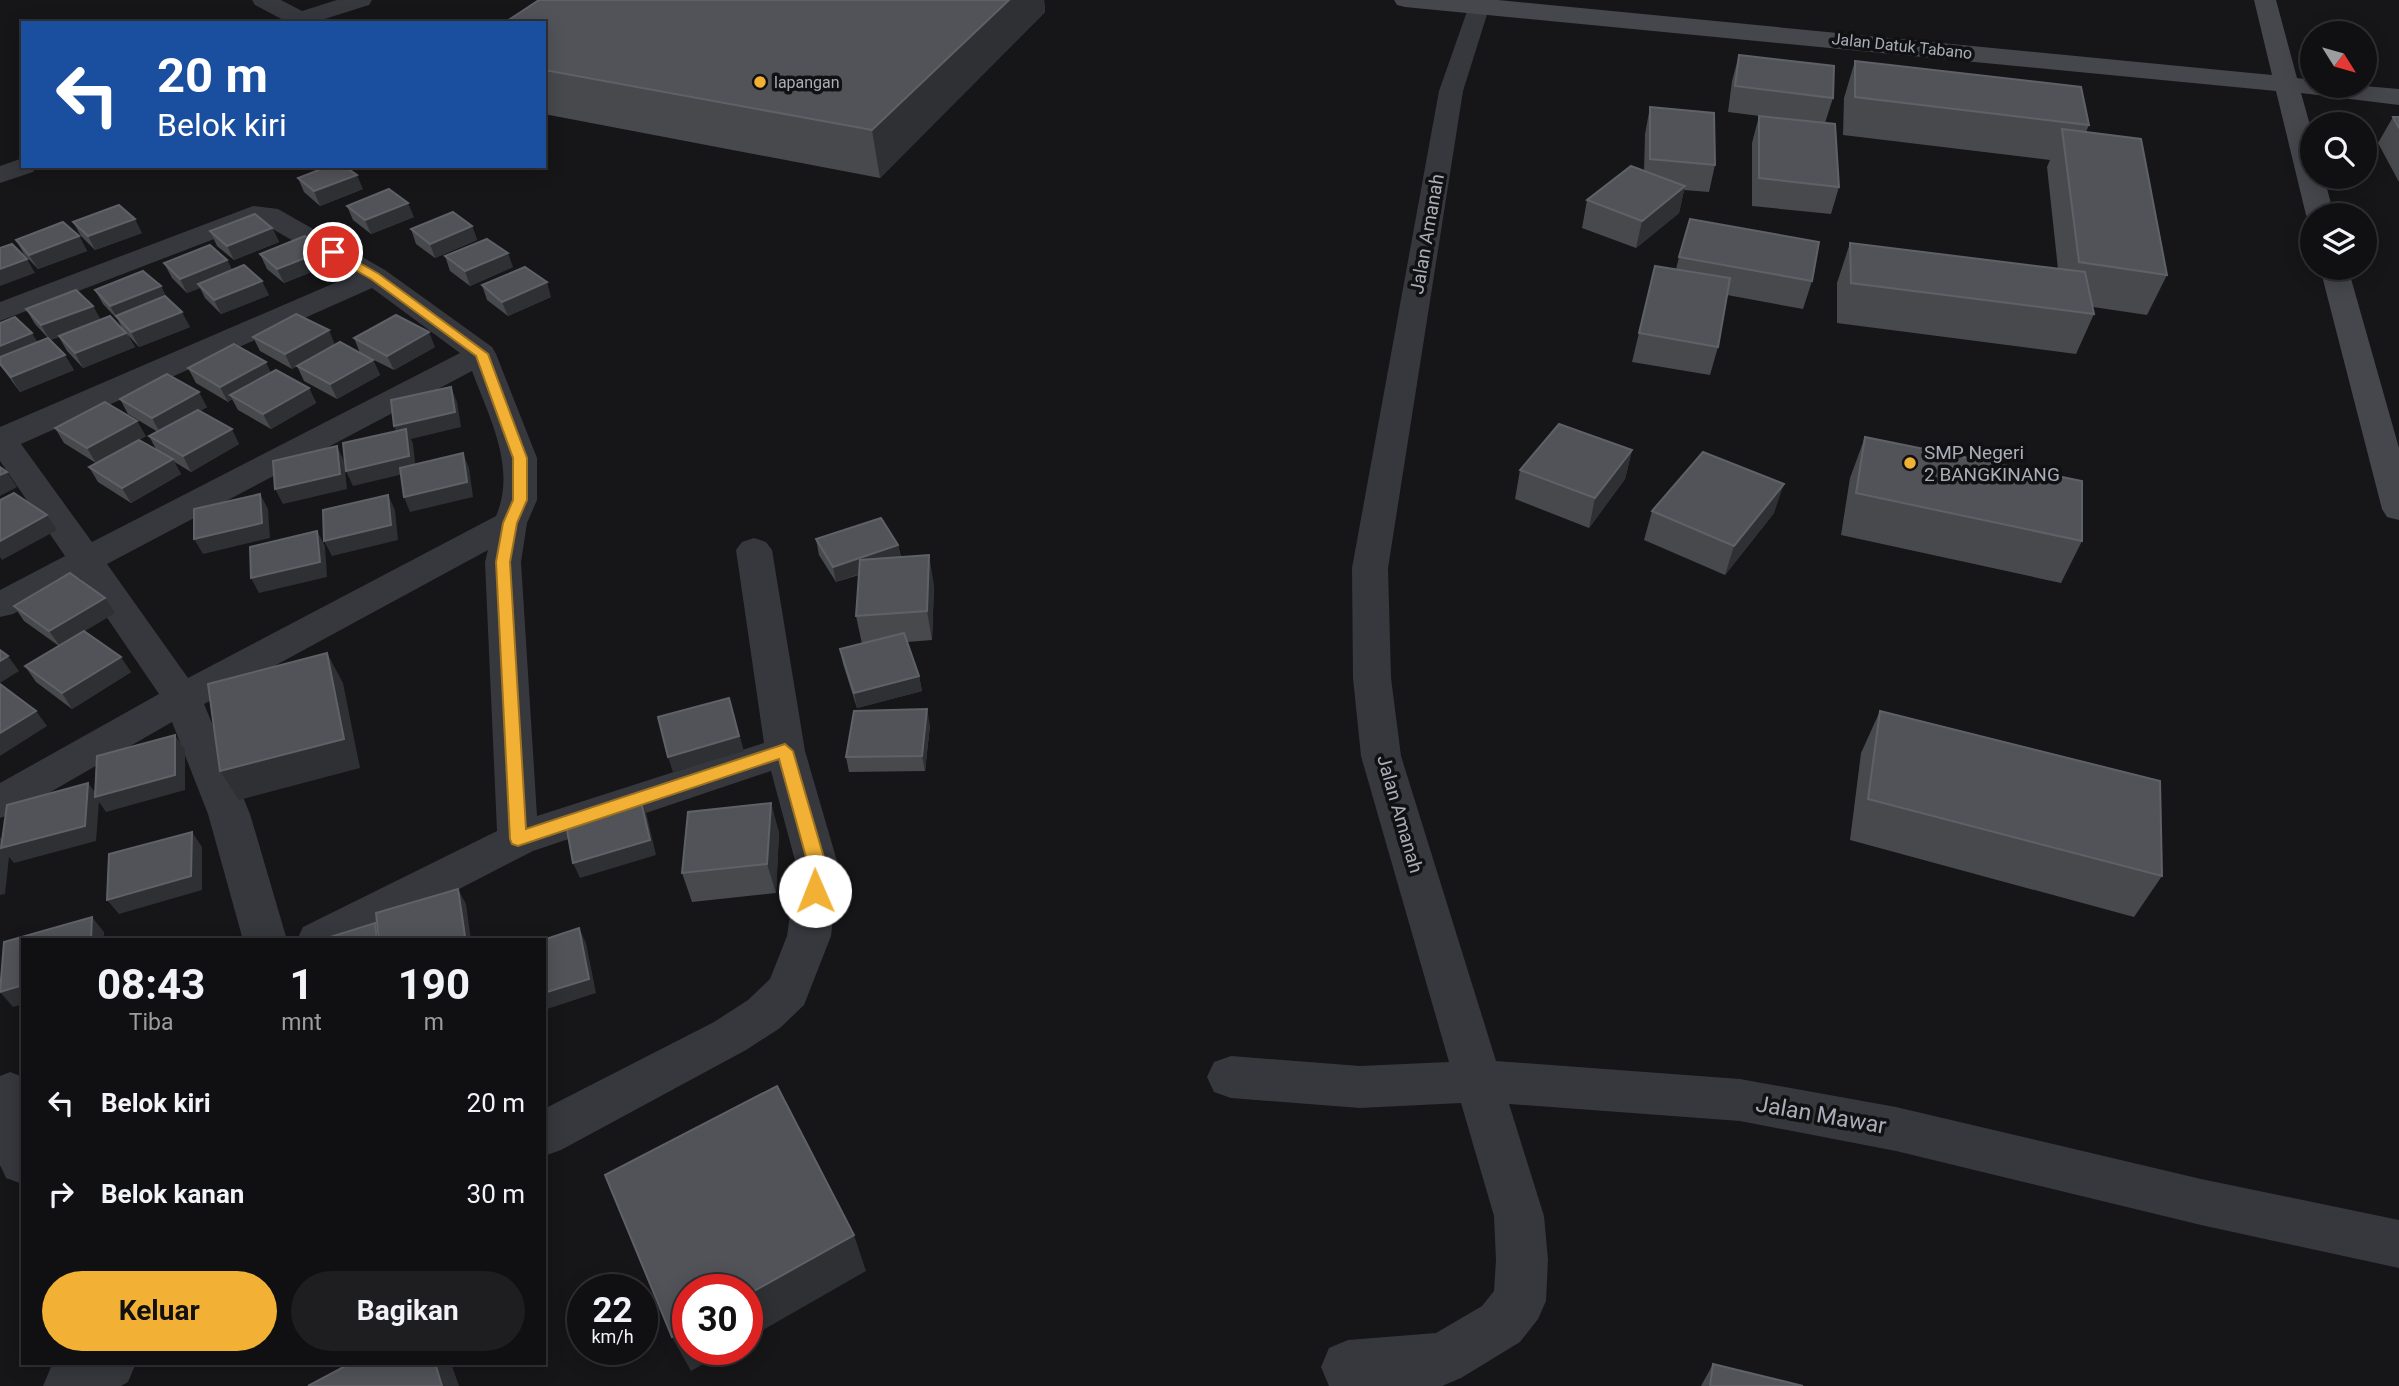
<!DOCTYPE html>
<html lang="id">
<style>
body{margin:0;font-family:Roboto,sans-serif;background:#1e1e20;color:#f1f3f6;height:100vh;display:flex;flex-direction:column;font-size:26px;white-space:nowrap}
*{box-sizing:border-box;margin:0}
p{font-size:23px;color:#9c9d9f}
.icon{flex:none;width:38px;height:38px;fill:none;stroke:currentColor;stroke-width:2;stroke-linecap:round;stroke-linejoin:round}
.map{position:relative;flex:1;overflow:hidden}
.panel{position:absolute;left:21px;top:938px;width:525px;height:427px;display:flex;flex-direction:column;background:#101012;border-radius:0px;box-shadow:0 4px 18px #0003,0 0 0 2px #303032}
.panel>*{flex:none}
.hud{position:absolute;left:21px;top:21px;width:525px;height:147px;border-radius:0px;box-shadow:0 4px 18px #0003,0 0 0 2px #303032;background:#1a4fa0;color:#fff;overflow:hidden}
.needle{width:46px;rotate:127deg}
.fabs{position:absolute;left:2300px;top:21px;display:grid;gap:14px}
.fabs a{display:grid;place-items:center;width:77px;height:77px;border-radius:50%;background:#101012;box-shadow:0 4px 18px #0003,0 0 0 2px #303032;font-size:35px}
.speed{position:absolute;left:567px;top:1274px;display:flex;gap:14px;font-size:35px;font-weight:700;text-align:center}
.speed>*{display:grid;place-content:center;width:91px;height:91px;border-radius:50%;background:#101012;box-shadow:0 4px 18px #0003,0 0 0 2px #303032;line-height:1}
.speed small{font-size:18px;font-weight:400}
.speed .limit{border:10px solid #d22;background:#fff;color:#111}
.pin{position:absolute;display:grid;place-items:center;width:60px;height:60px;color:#fff;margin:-30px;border:4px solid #fff;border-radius:50%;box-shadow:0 2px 7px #0007}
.me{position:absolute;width:77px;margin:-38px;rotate:359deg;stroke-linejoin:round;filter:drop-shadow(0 0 5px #0008)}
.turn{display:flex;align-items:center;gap:24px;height:147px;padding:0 21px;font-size:32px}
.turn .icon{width:91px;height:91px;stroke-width:2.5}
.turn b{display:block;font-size:49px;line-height:60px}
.eta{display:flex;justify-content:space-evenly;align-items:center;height:119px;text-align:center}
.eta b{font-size:42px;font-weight:700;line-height:49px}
.primary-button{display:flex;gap:14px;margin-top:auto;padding:14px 21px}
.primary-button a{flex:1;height:80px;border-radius:42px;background:#f2b134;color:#111;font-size:28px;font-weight:700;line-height:80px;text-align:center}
.primary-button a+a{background:#1e1e20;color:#f1f3f6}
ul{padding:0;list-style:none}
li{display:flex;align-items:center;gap:21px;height:91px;padding:0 21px}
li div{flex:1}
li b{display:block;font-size:26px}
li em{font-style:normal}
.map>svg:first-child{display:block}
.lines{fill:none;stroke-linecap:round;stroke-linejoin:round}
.street{fill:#37383d;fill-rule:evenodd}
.secondary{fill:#45474d;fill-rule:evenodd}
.wall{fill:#47494d}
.shaded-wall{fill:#2f3033}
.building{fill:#525359;stroke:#5f6168;stroke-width:2}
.route{fill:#f2b134;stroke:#9d7322;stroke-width:2}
.poi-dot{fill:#f2b134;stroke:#111113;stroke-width:2.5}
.labels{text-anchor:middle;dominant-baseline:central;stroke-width:7;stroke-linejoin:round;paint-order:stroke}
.far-street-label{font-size:16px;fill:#a8adb8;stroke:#111113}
.far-poi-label{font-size:16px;fill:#a8adb8;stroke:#111113;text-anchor:start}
.street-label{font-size:19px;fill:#a8adb8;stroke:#111113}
.poi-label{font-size:19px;fill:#a8adb8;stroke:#111113;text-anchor:start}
.near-street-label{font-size:23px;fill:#a8adb8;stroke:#111113}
</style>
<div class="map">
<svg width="2399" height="1386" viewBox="0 0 2399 1386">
<rect width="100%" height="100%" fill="#161618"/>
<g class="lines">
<!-- street -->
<g class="street">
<polygon points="252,0 281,0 302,11 337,0 372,0 369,5 312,23 289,23 255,5"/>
<polygon points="1471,0 1487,0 1490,5 1463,91 1388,568 1391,678 1401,756 1496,1061 1740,1079 1896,1107 2201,1179 2399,1220 2399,1268 2201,1225 1896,1151 1740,1121 1509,1104 1544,1216 1548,1260 1546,1301 1538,1319 1520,1342 1461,1378 1442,1386 1329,1386 1321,1367 1329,1348 1348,1340 1436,1333 1482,1306 1494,1291 1496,1260 1494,1216 1461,1103 1360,1108 1231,1098 1214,1092 1207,1077 1214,1062 1231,1056 1360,1066 1449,1062 1361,756 1353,678 1352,568 1439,91"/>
<polygon points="23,158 23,166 37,166 33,172 0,183 0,166"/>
<path d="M253,206L278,209L385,270L492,347L496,354L537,458V500L527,523L521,562L537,816L764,743L736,550L742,542L754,538L766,542L772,550L805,751L839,868L831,936L804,1005L780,1028L746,1050L561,1150L544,1156V1109L714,1022L748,1000L770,979L787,936L797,868L771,771L533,851L360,940H297L303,927L497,831L485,562L488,550L204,704L250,814L287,940H243L208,814L172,722L14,813L0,818V783L159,694L80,578L13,614L0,617V590L65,556L0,461V427L353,275L262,223H256L0,321V302ZM372,288L460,353L92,542L21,444ZM472,371C489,417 517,468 496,516L188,678L107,564Z"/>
<polygon points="10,1072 23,1077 23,1184 6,1178 0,1165 0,1076"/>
<polygon points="57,1363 136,1363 128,1382 121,1386 43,1386 51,1367"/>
</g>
<!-- secondary -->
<g class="secondary">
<polygon points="1394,0 1498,0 2272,75 2254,0 2276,0 2297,78 2312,80 2312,86 2364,86 2399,89 2399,105 2301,93 2312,132 2312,177 2324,177 2334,215 2312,215 2312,221 2306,215 2276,91 1405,7 1397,5"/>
<polygon points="2320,268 2348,268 2399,448 2399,520 2387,517 2382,509"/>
</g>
</g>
<!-- wall -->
<g class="wall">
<polygon points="539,0 1044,0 1045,12 880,178 544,114 544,23"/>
<polygon points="1739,55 1833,98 1825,123 1839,187 1831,214 1752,206 1752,143 1759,116 1776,118 1728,112 1732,81"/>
<polygon points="1855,61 2089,125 2086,132 2167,275 2147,315 2093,307 2094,314 2076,354 1837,323 1837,283 1850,243 2058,269 2047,167 2050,160 1843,135 1844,98"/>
<polygon points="1650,107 1715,165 1709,192 1684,190 1679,213 1636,248 1582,228 1587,200 1644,171 1645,134"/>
<polygon points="2393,117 2399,117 2399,182 2378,143"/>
<polygon points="298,178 363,189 320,206 304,192"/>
<polygon points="347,206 414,217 371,234 353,220"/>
<polygon points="73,222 142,233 95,250 81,236"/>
<polygon points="472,226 477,240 435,258 416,244 411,229"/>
<polygon points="272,228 279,242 234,260 217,246 210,231"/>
<polygon points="79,236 87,251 38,269 24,254 16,240"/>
<polygon points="323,251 329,265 284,283 267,269 260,254"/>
<polygon points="445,256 513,267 470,286 450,271"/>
<polygon points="1679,257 1812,281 1803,309 1727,295 1718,347 1710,375 1632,362 1655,266 1676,269"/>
<polygon points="227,260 232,270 269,295 221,314 205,298 200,288 187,293 172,278 164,263"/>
<polygon points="482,285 551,297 508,316 487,300"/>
<polygon points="161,286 167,299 190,327 139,347 127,334 135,347 83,368 67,351 59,337 50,340 74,370 20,392 0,365 0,323 37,342 48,338 35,324 26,309 93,306 100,320 123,330 118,320 103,304 95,290"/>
<polygon points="253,337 335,345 373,360 380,375 337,399 304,381 297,366 292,369 260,351"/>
<polygon points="354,338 435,347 394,370 360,353"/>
<polygon points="188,368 271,372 309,388 316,403 271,429 238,410 232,399 228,402 196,383"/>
<polygon points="120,399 207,407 200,411 239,444 191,472 173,461 181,474 131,503 98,482 89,467 96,463 64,443 55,428 146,436 139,440 157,451 149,436 158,432 128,414"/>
<polygon points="1865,437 2082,541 2061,583 1841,535 1850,478"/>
<polygon points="1632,450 1625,479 1589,528 1515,499 1520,470"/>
<polygon points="1652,511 1774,513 1725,575 1644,540"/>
<polygon points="816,539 898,545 901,557 934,585 932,640 907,642 919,676 922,691 857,708 843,664 840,649 862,644 856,616 859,575 836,582 819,555"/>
<polygon points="14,606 115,613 84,631 131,672 72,709 36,682 25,666 59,646 24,621"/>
<polygon points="1880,711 2162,876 2134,917 1850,840 1861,753"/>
<polygon points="930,725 925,771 849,772 846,757"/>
<polygon points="779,832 776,893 692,902 682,873"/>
<polygon points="1713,1364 1803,1386 1701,1386"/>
</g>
<!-- shaded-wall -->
<g class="shaded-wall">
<polygon points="1009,0 1044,0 1045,12 880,178 872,130"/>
<polygon points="357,175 363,189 320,206 314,191"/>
<polygon points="1685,186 1679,213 1636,248 1642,221"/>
<polygon points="408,203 414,217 371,234 365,220"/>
<polygon points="135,219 142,233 95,250 88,236"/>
<polygon points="472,226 477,240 435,258 430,244"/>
<polygon points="272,228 279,242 234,260 227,246"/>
<polygon points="79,236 87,251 38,269 29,255"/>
<polygon points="323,251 329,265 284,283 277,269"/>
<polygon points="508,253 513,267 470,286 465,271"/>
<polygon points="27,259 35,273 0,286 0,269"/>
<polygon points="227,260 234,275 198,284 200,288 187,293 180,279"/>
<polygon points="262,281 269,295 221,314 214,300"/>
<polygon points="547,282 551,297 508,316 502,302"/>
<polygon points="161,286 168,301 116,316 110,306"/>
<polygon points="93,306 101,320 50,340 41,325"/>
<polygon points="182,312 190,327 139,347 131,332"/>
<polygon points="329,330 335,345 292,369 285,354"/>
<polygon points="429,332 435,347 394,370 387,356"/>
<polygon points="32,333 41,348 0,364 0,346"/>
<polygon points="126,333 135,347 83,368 75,353"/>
<polygon points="65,355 74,370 20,392 11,377"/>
<polygon points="373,360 380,375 337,399 330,384"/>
<polygon points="266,362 273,377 230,395 232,399 228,402 220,387"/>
<polygon points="451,387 457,402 461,427 411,439 413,444 416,471 353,486 346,471 400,441 394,426"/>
<polygon points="309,388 316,403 271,429 263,414"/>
<polygon points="199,392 207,407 160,433 152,418"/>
<polygon points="137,421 146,436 96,463 87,448"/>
<polygon points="232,429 239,444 191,472 183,456"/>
<polygon points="337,446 344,461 347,489 283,504 275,489"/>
<polygon points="1632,450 1625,479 1589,528 1595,498"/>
<polygon points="463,453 469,468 473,497 410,512 404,497"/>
<polygon points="173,459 181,474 131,503 122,488"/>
<polygon points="7,472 17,487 0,496 0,475"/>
<polygon points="1784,484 1774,513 1725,575 1734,546"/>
<polygon points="260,494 268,509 270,538 203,554 194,539"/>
<polygon points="388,495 395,510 398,540 332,556 324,541"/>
<polygon points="47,515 57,530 2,560 0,557 0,541"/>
<polygon points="317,531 325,546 327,577 259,593 251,578"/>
<polygon points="898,545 901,560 836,582 833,567"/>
<polygon points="929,555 934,585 932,640 927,611"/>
<polygon points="105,598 115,613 60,646 49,631"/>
<polygon points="327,653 343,683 360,768 239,800 220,771"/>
<polygon points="8,656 19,671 0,683 0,661"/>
<polygon points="121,657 131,672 72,709 62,693"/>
<polygon points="919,676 922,691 857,708 854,693"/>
<polygon points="729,698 744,751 673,772 668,757"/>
<polygon points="927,709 930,725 925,771 922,756"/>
<polygon points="36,711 47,726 0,756 0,733"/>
<polygon points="175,735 185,750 185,790 106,812 99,802 96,841 14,863 9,857 5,894 0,895 0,837 8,847 88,783 98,796"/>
<polygon points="640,797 646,812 656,855 580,878 573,863"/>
<polygon points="771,803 779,832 776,893 767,864"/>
<polygon points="192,832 202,847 202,890 119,914 107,900"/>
<polygon points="458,889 466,904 471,940 453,940"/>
<polygon points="92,917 104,932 104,940 91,940"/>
<polygon points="579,928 586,943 596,993 544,1010 544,993"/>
<polygon points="23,985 23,1004 13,1007 0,992"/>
<polygon points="854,1235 866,1271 747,1339 747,1295"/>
<polygon points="688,1328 688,1349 729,1349 691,1371 672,1337"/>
<polygon points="435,1363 451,1363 459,1386 442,1386"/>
</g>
<!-- building -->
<g class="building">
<polygon points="539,0 1009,0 872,130 544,70 544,23 504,23"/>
<polygon points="1739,55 1834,66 1833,98 1735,86"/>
<polygon points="1855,61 2081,87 2089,125 1855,97"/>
<polygon points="1650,107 1714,113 1715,165 1650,159"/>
<polygon points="1759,116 1835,124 1839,187 1759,178"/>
<polygon points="2393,117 2399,117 2399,128"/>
<polygon points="2062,129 2141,139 2167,275 2079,262"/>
<polygon points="329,166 344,166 357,175 314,191 298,178"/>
<polygon points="1631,166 1685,186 1642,221 1587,200"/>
<polygon points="389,189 408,203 365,220 347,206"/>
<polygon points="119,205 135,219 88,236 73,222"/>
<polygon points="453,212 472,226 430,244 411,229"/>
<polygon points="255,214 272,228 227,246 210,231"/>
<polygon points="1690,219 1819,242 1812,281 1679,257"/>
<polygon points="63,222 79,236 29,255 16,240"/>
<polygon points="305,236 323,251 277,269 260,254"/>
<polygon points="487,239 508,253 465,271 445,256"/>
<polygon points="1850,243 2085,272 2094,314 1851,283"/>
<polygon points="12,244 27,259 0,269 0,248"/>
<polygon points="210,245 227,260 180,279 164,263"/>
<polygon points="244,265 262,281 214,300 198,284"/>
<polygon points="1655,266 1730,278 1718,347 1639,333"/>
<polygon points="525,267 547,282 502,302 482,285"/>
<polygon points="143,271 161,286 110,306 95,290"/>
<polygon points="76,290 93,306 41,325 26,309"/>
<polygon points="165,296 182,312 131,332 116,316"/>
<polygon points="296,314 329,330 285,354 253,337"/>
<polygon points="396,315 429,332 387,356 354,338"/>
<polygon points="110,316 126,333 75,353 59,336"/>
<polygon points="15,317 32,333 0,346 0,323"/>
<polygon points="48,338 65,355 11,377 0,364 0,357"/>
<polygon points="340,342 373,360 330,384 297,366"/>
<polygon points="234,344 266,362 220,387 188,368"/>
<polygon points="276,370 309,388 263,414 230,395"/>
<polygon points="167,374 199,392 152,418 120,399"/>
<polygon points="451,387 455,412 394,426 391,400"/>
<polygon points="105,402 137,421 87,448 55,428"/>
<polygon points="198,410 232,429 183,456 149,436"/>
<polygon points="1559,424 1632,450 1595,498 1520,470"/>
<polygon points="406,429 409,456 346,471 343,443"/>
<polygon points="1865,437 2082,481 2082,541 1856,493"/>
<polygon points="139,440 173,459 122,488 89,467"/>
<polygon points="337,446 340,474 275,489 273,461"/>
<polygon points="1703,452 1784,484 1734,546 1652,511"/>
<polygon points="463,453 467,482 404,497 400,468"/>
<polygon points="0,467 7,472 0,475"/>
<polygon points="14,493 47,515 0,541 0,500"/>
<polygon points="260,494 262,523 194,539 194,509"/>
<polygon points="388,495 391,525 324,541 323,510"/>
<polygon points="881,518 898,545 833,567 816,539"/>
<polygon points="317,531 320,562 251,578 250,547"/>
<polygon points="929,555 927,611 856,616 860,560"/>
<polygon points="70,573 105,598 49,631 14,606"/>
<polygon points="84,631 121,657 62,693 25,666"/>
<polygon points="904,633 919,676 854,693 840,649"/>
<polygon points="0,650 8,656 0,661"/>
<polygon points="327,653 344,739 220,771 208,684"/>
<polygon points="0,684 36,711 0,733"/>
<polygon points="729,698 739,736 668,757 658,717"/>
<polygon points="927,709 922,756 846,757 854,711"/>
<polygon points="1880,711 2160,781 2162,876 1868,799"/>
<polygon points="175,735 175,775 95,797 97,756"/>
<polygon points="88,783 85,826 1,848 7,805"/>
<polygon points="640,797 650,840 573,863 565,819"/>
<polygon points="771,803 767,864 682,873 688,812"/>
<polygon points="192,832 191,876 107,900 109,854"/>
<polygon points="458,889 465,936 453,940 379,940 376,913"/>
<polygon points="92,917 91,940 23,940 23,985 0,992 4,942"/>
<polygon points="375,923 377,940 321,940"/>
<polygon points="579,928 589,979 544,993 543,940"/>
<polygon points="777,1086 854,1235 747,1295 747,1290 688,1290 688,1328 672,1337 605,1175"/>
<polygon points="351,1363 435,1363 442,1386 308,1386"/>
<polygon points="1713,1364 1803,1386 1710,1386"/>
</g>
<!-- route -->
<polygon class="route" points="329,250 337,250 379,274 488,354 527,458 527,500 517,523 510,562 526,829 785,744 793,751 827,868 821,896 809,896 806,891 809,868 779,759 518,846 512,844 510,839 496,562 503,523 513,500 513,458 476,356 371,279 329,255"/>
<!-- markers -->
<g class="poi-dot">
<circle cx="760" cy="82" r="7"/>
<circle cx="1910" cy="463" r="7"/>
</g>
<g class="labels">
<!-- far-street labels -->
<g class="far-street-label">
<text transform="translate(1902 46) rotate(6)">Jalan Datuk Tabano</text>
</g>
<!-- far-poi labels -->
<g class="far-poi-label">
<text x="774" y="82">lapangan</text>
</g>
<!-- street labels -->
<g class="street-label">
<text transform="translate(1427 234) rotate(-80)">Jalan Amanah</text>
<text transform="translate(1400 814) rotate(74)">Jalan Amanah</text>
</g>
<!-- poi labels -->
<g class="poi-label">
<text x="1924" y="452">SMP Negeri<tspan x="1924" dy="22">2 BANGKINANG</tspan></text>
</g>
<!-- near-street labels -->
<g class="near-street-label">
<text transform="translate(1821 1115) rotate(10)">Jalan Mawar</text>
</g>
</g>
</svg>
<div class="fabs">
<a><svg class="needle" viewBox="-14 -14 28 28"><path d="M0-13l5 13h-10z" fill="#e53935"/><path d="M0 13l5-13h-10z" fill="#9c9d9f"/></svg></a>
<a><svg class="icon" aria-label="search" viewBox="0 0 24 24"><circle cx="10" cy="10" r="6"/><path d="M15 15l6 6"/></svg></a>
<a><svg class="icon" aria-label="layers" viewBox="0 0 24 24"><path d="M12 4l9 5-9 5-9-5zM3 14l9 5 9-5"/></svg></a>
</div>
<div class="speed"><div>22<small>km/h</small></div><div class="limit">30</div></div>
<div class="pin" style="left:333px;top:252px;background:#d93025"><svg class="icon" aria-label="arrive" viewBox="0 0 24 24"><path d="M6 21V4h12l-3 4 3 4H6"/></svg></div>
<svg class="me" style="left:815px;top:891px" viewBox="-20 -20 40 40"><circle r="19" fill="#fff"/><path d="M0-13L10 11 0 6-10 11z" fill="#f2b134"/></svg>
<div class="hud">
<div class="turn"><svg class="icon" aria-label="left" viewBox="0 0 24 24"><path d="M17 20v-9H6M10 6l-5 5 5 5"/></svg><div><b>20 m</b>Belok kiri</div></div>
</div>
<section class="panel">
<div class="eta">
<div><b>08:43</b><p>Tiba</p></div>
<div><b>1</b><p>mnt</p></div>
<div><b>190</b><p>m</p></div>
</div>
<ul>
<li><svg class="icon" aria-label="left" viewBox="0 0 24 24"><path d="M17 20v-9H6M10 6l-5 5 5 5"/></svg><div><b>Belok kiri</b></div><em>20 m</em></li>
<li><svg class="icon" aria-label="right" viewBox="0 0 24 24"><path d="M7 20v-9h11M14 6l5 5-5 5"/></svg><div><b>Belok kanan</b></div><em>30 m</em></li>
</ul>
<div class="primary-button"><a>Keluar</a><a>Bagikan</a></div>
</section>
</div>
